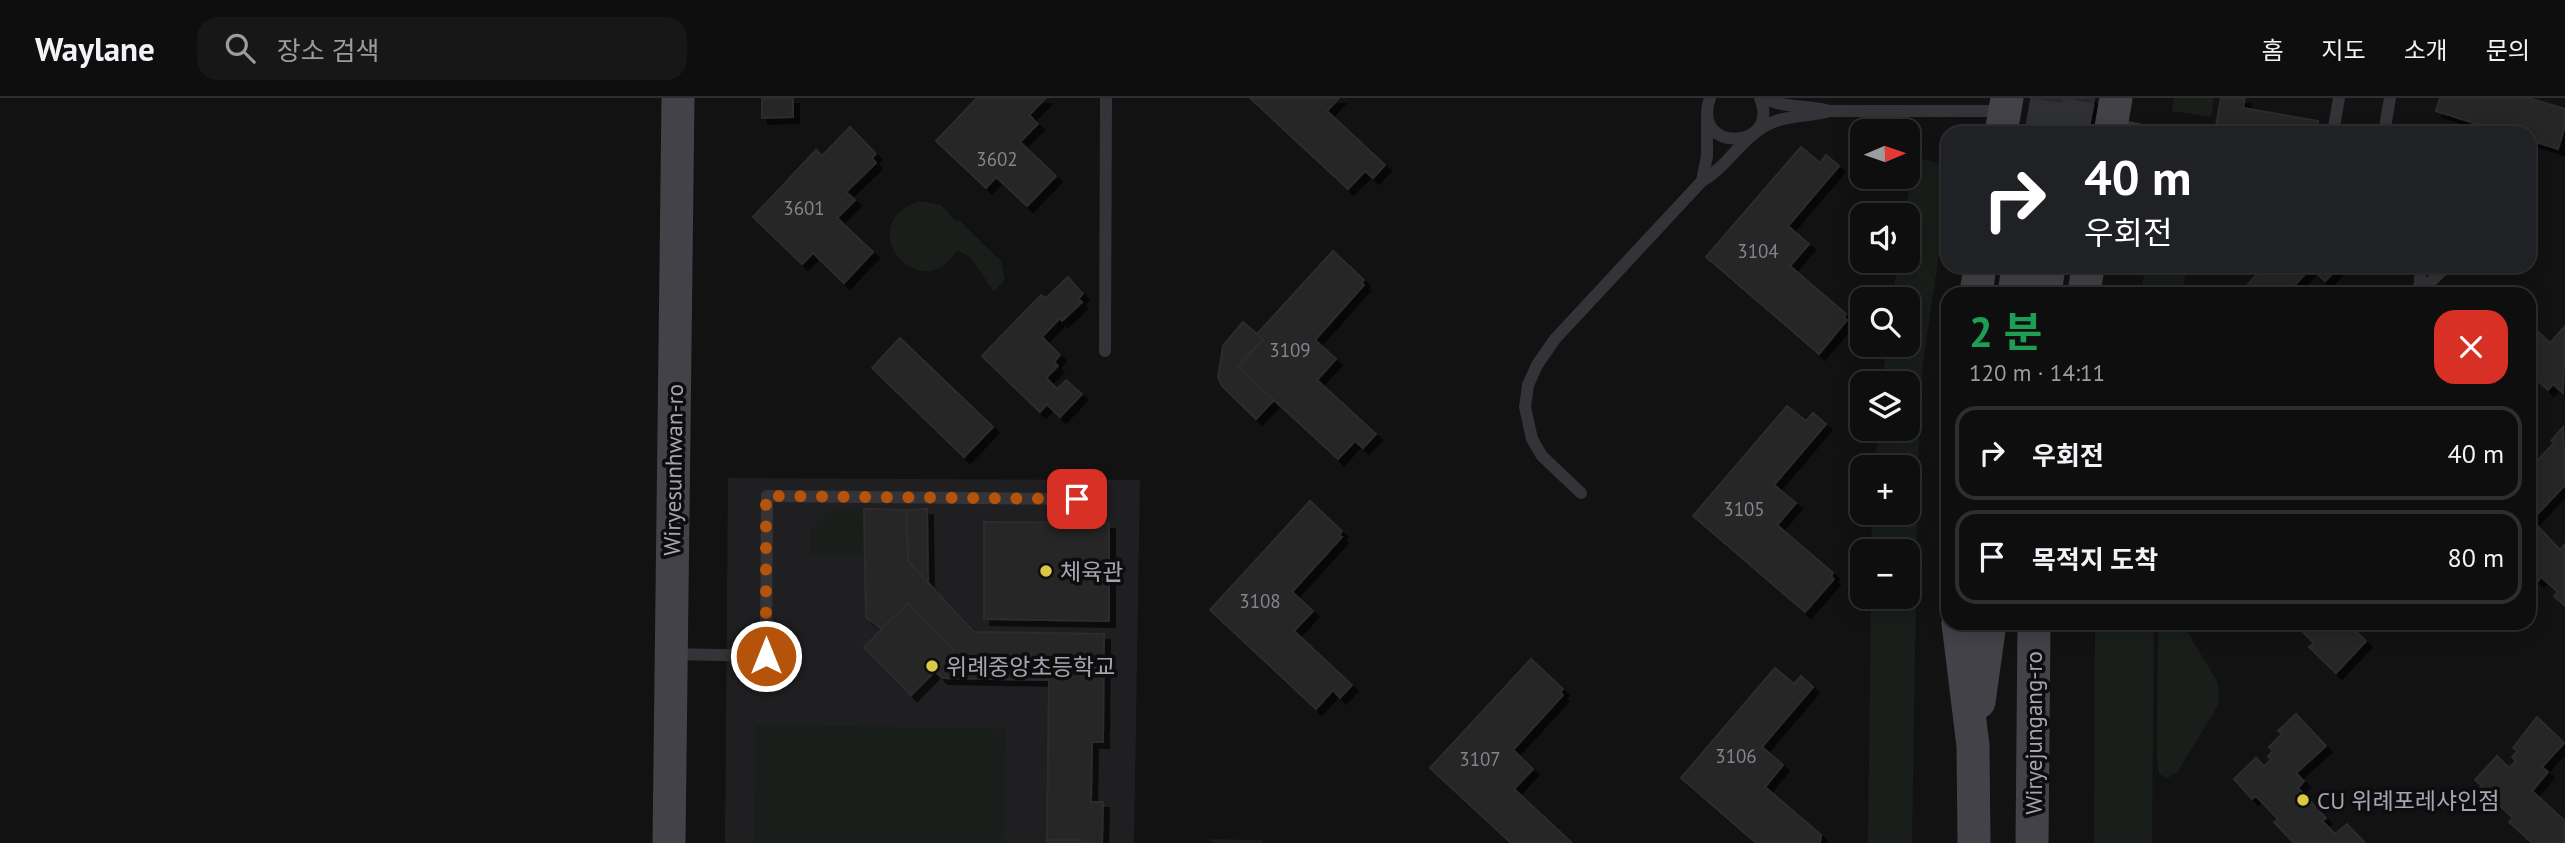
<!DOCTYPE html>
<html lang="ko">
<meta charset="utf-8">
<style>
body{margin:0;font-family:"PT Sans","Noto Sans KR",sans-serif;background:#171717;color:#f1f3f6;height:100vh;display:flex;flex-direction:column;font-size:26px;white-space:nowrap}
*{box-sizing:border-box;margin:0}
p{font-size:23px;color:#9b9c9e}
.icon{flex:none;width:38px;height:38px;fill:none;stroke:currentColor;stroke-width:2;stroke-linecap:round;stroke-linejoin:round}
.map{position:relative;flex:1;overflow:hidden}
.panel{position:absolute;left:1941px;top:189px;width:595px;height:343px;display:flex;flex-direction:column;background:#0e0e0e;border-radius:21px;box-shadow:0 4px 18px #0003,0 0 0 2px #2e2e2e}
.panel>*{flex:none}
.guide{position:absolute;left:1941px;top:28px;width:595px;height:147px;border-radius:21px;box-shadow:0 4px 18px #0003,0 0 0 2px #2e2e2e;background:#202124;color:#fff;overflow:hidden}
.needle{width:46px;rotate:88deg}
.controls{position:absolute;left:1850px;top:21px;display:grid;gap:14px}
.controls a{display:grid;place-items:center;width:70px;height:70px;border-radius:14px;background:#0e0e0e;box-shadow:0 4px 18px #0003,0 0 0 2px #2e2e2e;font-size:35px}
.pin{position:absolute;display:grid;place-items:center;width:60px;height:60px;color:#fff;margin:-30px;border-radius:14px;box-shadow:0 4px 10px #0006}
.me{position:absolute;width:77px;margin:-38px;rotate:0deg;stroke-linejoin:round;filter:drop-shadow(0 0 5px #0008)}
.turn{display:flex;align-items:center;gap:24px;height:147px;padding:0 28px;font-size:32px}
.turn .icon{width:91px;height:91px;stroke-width:2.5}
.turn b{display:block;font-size:49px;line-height:60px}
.round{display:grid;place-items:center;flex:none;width:74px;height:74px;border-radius:21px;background:#171717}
.overview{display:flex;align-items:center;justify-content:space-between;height:119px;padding:0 28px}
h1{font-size:42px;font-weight:700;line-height:52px;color:#1e9e55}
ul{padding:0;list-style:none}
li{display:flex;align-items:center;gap:21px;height:94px;margin:0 14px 10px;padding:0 14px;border:4px solid #2e2e2e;border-radius:21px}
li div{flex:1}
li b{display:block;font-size:26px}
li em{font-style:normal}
header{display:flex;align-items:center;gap:42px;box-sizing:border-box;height:98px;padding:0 35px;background:#0e0e0e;border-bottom:2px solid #2e2e2e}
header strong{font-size:33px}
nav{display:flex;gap:38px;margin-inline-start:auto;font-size:24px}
.search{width:490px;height:63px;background:#171717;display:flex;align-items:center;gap:18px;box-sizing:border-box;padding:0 24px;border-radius:21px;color:#9b9c9e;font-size:26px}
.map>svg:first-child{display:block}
.built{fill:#1f1e20}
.green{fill:#191e1b}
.building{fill:#262527;stroke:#2d2c2f;stroke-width:2;filter:url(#shadow)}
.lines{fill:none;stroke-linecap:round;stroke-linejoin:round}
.secondary-tunnel{stroke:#2f3033;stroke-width:33;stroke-dasharray:33 17;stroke-linecap:butt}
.lane{stroke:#343438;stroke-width:12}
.secondary{stroke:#424248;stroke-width:33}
.route{stroke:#b45309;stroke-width:12;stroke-dasharray:0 21.6}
.poi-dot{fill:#dac943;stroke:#0d0d0e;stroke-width:2.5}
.labels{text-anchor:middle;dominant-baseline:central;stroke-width:7;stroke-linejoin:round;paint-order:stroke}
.number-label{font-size:19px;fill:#84858e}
.street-label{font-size:23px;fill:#a5a6b2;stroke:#0d0d0e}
.poi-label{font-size:23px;fill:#a5a6b2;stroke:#0d0d0e;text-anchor:start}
</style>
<header>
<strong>Waylane</strong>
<div class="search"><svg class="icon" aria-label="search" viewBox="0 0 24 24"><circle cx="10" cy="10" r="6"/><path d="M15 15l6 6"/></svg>장소 검색</div>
<nav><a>홈</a><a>지도</a><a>소개</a><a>문의</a></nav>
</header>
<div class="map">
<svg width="2565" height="745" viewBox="0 0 2565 745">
<defs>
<filter id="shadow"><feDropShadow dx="6" dy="6" stdDeviation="0" flood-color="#0009"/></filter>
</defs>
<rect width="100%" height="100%" fill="#121213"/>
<!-- built -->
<polygon class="built" points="728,380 1140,382 1134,745 725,745"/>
<!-- green -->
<g class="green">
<polygon points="2174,0 2214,0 2211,19 2172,13"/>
<polygon points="1915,59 1948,68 1948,95 1923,264 1918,364 1912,745 1868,745 1871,499 1908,499 1908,453 1871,453 1872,420 1872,415 1908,415 1908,369 1875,369 1878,331 1908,331 1908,285 1882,285 1887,247 1908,247 1908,201 1892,201 1898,163 1908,163 1908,117 1904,117"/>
<path d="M919,103L941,107L956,123L959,122L1001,163L1005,181L994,194L971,160L957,152C922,212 849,128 919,103Z"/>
<polygon points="2145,168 2187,168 2182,196 2141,196"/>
<polygon points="831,411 864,411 865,457 811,457 810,433"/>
<polygon points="2095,525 2154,525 2152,745 2094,745"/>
<polygon points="2158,525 2182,525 2218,585 2219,606 2178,673 2168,680 2159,676 2157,659"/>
<polygon points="756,627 1005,631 1003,745 755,745"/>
<polygon points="1209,741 1262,742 1262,745 1213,745"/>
</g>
<!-- building -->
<g class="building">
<polygon points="762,0 793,0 793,19 762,20"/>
<polygon points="977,0 1046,0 1029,17 1038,26 1020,44 1056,78 1027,108 996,79 986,90 936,43"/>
<polygon points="1250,0 1339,0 1327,13 1385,67 1373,80 1365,73 1348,91"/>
<polygon points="2033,0 2094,0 2088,35 2027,35"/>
<polygon points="2221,0 2245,0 2243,10 2318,23 2316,35 2215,33"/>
<polygon points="2440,0 2529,0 2565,11 2565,28 2558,51 2529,42 2529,35 2506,35 2436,13"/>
<polygon points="850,29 876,56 872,60 876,65 846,94 855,102 837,120 873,154 844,185 813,155 802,166 753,119 816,52 822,58"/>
<polygon points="1801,49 1820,65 1826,57 1839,68 1788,128 1809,146 1790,168 1846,216 1844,220 1847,222 1819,256 1706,159"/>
<polygon points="1333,153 1364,182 1361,185 1364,187 1315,242 1336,261 1317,282 1376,336 1363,350 1355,343 1338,361 1238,269 1263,241 1257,236"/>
<polygon points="2264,168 2340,168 2325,183 2311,170 2286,196 2254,196 2246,189"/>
<polygon points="1068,179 1083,196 1078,201 1082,204 1062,223 1060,220 1042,239 1060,257 1054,264 1058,268 1046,280 1057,291 1066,282 1082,296 1060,319 1047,306 1040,314 982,258 1041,197 1046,200"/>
<polygon points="1243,224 1263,241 1238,269 1274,302 1256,321 1222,288 1218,279 1223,248"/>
<polygon points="2529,225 2550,245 2565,228 2563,295 2553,286 2548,292 2529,275"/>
<polygon points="900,240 993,329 964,359 872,270"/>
<polygon points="1787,308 1806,323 1813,315 1826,326 1774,387 1796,405 1777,427 1833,475 1831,478 1834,481 1805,514 1693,418"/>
<polygon points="2563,329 2565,387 2532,422 2560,452 2565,446 2565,508 2554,498 2558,494 2541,479 2538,483 2529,475 2529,367 2535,360 2537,363 2554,345 2551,343"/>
<polygon points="1310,403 1342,433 1339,437 1342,439 1292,494 1313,513 1294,533 1352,587 1340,600 1333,592 1316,611 1210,512"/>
<polygon points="864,411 907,412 908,463 974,534 1104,536 1103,644 1092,644 1091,704 1103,704 1102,745 1047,742 1049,582 942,580 935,573 955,553 908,505 881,531 866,519"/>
<polygon points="927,411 928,485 908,463 907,412"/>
<polygon points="984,424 1109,425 1109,523 984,521"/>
<polygon points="908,505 955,553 911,597 864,549"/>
<polygon points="2294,525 2347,525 2366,543 2336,575 2309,549 2314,545"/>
<polygon points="1531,561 1563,591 1560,594 1563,597 1513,652 1533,671 1514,691 1572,745 1511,745 1430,670"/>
<polygon points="1775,570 1794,586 1801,578 1813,589 1762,649 1783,667 1765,689 1821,737 1820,745 1756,745 1681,680"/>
<polygon points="2296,616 2326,648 2296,675 2304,683 2298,690 2326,720 2322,723 2335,736 2347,726 2365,745 2294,745 2274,724 2278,721 2256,698 2252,701 2234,681 2256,660 2264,668 2271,662 2268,658 2273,653 2269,649 2282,636 2278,633"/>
<polygon points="2537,619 2564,645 2542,669 2548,674 2532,693 2565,723 2565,745 2532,745 2509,724 2513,720 2495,703 2490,707 2476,695 2482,688 2475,682 2497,658 2509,670 2516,663 2512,659 2518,653 2513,650"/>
<rect x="1047" y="742" width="36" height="3"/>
</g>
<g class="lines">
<!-- secondary-tunnel -->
<g class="secondary-tunnel">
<polyline points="2041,35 2047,0"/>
<polyline points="2072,35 2079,0"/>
</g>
<!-- lane -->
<g class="lane">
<path d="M1710,0C1690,56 1782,52 1760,0"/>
<path d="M1764,0C1782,10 1809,7 1830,13H2005"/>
<polyline points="2112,26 2157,35"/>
<polyline points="2333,35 2339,0"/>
<polyline points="2384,35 2390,0"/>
<polyline points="1702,83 1707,58 1707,21"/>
<polyline points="2419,193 2421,168"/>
<polyline points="2418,196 2447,168"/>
<polyline points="1105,253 1106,0"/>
<path d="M1581,395L1542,358L1532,341L1525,309L1528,287L1537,267L1555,241L1702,83C1727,69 1740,42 1765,28C1783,17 1809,19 1830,13"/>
<polyline points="671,556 766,558 767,398 1077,401"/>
</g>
<!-- secondary -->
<g class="secondary">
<polyline points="2001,35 2007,0"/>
<polyline points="2110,35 2116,0"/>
<polyline points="1976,196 1980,168"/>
<polyline points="2014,196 2018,168"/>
<polyline points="2045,196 2049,168"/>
<polyline points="2084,196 2088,168"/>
<polyline points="1958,525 1973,648 1974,745"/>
<polyline points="1979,604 1990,525"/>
<polyline points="669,745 678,0"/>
<polyline points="2032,745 2034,525"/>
</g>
</g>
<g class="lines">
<!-- route -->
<polyline class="route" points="766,558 766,398 1077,401"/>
</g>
<!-- markers -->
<g class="poi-dot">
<circle cx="1046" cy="473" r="7"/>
<circle cx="932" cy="568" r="7"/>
<circle cx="2303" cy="702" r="7"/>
</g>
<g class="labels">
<!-- number labels -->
<g class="number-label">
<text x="997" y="61">3602</text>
<text x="804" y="110">3601</text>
<text x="1758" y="153">3104</text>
<text x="1290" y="252">3109</text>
<text x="1744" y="411">3105</text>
<text x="1260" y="503">3108</text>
<text x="1736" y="658">3106</text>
<text x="1480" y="661">3107</text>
</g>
<!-- street labels -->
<g class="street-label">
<text transform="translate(673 372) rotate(-89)">Wiryesunhwan-ro</text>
<text transform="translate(2033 635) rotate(-90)">Wiryejungang-ro</text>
</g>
<!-- poi labels -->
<g class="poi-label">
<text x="1060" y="473">체육관</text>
<text x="946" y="568">위례중앙초등학교</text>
<text x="2317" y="702">CU 위례포레샤인점</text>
</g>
</g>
</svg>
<div class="controls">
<a><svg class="needle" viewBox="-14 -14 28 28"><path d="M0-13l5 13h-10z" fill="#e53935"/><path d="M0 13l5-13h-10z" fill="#9b9c9e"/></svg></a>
<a><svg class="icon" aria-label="sound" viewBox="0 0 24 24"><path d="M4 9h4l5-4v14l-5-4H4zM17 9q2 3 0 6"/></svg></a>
<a><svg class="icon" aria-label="search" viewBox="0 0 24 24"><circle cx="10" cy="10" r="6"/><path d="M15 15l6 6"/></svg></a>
<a><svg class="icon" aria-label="layers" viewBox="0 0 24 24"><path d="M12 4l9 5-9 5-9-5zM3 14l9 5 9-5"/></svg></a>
<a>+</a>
<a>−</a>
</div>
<div class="pin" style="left:1077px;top:401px;background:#d93025"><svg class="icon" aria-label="arrive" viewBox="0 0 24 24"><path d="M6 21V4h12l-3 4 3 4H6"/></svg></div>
<svg class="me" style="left:766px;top:558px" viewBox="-20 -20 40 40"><circle r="17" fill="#b45309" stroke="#fff" stroke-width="3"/><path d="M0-11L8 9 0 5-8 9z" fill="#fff"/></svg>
<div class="guide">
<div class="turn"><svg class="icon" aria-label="right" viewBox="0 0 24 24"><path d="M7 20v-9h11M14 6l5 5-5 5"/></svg><div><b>40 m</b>우회전</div></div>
</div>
<section class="panel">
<div class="overview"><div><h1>2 분</h1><p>120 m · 14:11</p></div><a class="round" style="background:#d93025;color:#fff"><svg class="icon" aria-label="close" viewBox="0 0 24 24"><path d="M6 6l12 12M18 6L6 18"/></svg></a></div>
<ul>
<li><svg class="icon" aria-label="right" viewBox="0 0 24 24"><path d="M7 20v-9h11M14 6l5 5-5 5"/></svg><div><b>우회전</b></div><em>40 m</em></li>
<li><svg class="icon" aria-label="arrive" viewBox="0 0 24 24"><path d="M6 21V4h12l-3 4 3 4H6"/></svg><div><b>목적지 도착</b></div><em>80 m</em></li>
</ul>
</section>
</div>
